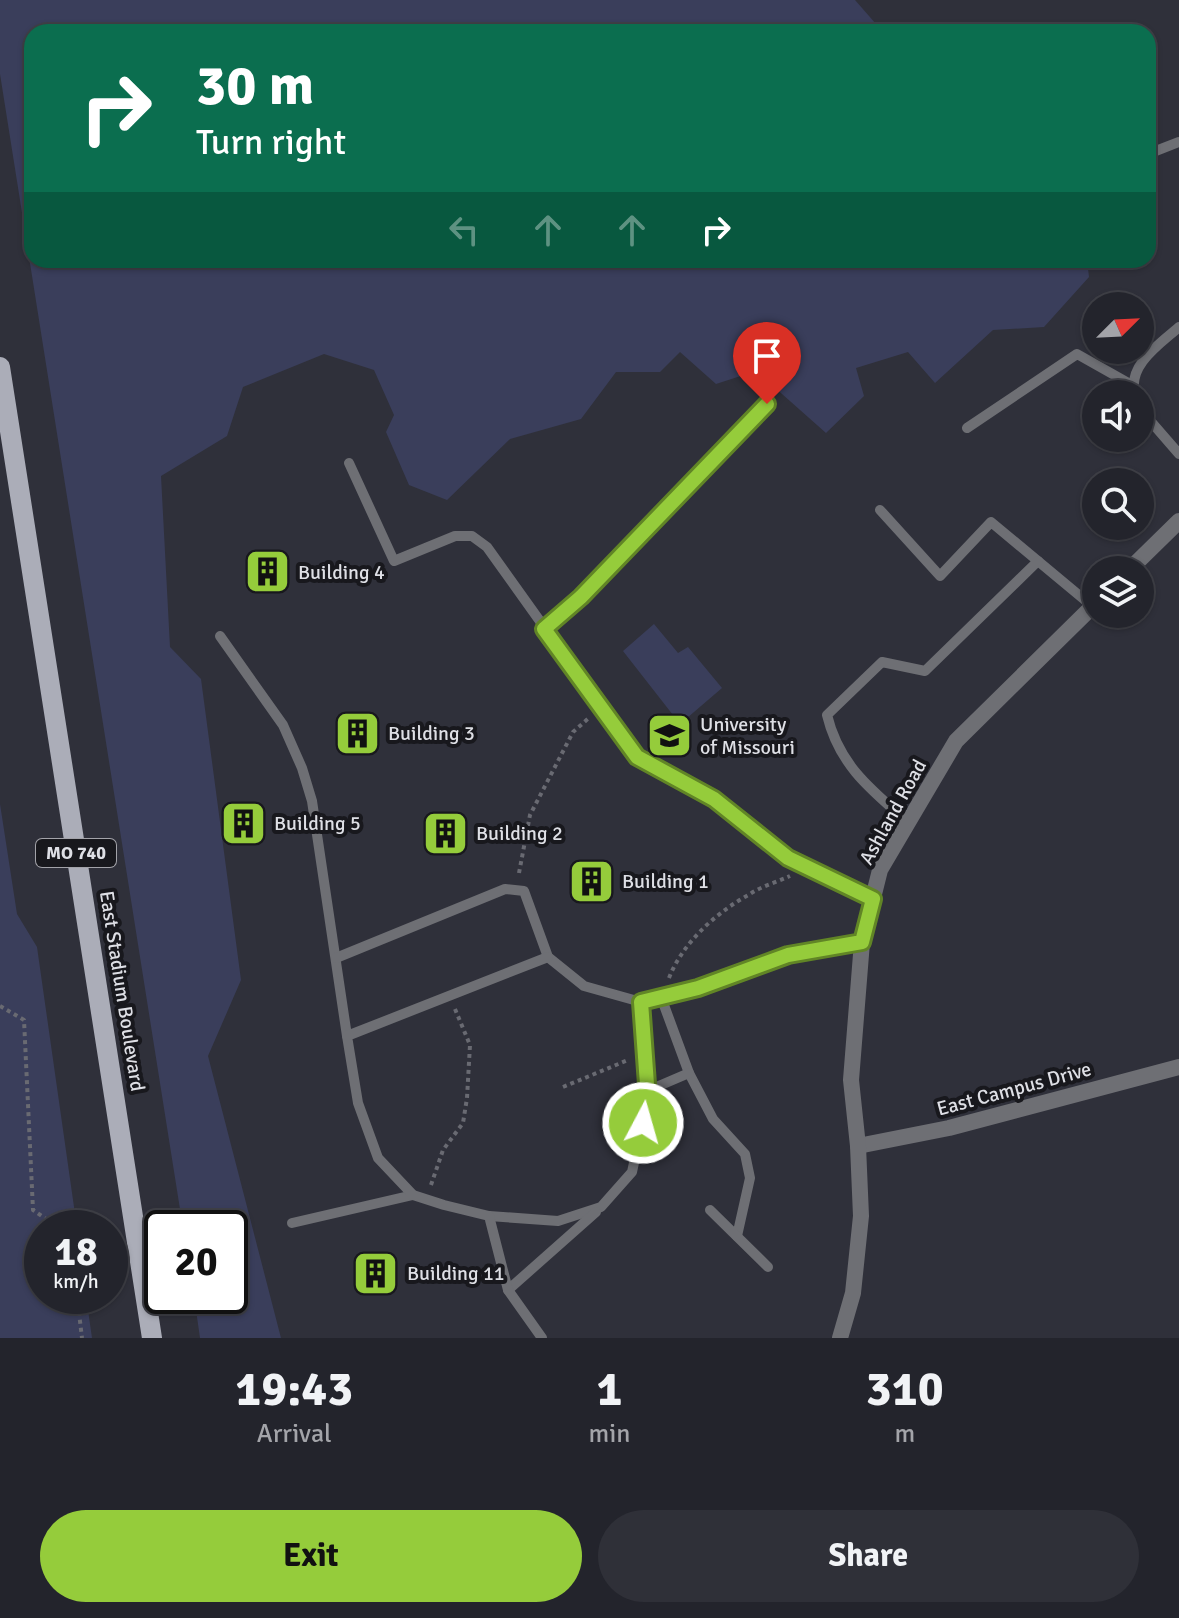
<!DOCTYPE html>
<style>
body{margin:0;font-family:Signika,sans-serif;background:#2f3038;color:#f1f3f6;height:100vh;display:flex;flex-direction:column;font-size:30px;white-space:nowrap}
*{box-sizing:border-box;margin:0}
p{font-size:26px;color:#a3a4a9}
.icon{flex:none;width:44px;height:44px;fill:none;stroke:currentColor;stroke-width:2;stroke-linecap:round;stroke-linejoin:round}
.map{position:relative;height:1338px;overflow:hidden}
.sheet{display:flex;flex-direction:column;background:#23242c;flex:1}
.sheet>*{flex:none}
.banner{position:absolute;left:24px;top:24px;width:1132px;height:244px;border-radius:24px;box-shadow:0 2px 6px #0004,0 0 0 2px #404148;background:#0b6e4f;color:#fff;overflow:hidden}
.needle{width:52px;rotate:66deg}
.fabs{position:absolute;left:1082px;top:292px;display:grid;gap:16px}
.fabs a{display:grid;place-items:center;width:72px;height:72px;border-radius:50%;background:#23242c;box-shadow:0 2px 6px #0004,0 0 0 2px #404148;font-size:40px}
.speed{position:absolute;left:24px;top:1210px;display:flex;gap:16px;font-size:40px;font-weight:700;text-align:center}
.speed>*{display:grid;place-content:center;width:104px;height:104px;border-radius:50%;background:#23242c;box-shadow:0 2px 6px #0004,0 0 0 2px #404148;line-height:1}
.speed small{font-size:20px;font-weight:400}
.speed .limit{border:4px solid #111;border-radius:12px;background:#fff;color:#111}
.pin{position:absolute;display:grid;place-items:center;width:68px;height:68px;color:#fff;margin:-82px -34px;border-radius:50% 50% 50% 0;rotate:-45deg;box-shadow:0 0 8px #0007}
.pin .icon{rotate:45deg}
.me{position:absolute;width:88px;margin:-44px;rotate:6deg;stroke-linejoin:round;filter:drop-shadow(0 0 6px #0008)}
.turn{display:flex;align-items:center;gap:28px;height:168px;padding:0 40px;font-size:36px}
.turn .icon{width:104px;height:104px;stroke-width:2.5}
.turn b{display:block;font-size:56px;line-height:68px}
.lanes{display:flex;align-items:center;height:76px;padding:0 40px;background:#0003;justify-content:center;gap:40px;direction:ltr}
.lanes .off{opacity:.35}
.eta{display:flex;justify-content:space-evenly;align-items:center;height:136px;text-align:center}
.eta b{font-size:48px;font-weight:700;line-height:56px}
.primary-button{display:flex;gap:16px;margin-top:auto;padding:16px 40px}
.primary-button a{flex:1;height:92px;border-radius:48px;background:#95cc3b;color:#111;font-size:32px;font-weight:700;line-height:92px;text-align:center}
.primary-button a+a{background:#2f3038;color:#f1f3f6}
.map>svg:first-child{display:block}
.green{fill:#3a3e5b}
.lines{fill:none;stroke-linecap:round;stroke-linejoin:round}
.path{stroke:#696a72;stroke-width:4;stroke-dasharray:4 4;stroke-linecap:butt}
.service{stroke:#6e6f74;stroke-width:10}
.minor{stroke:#6e6f74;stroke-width:16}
.primary{stroke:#abadb8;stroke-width:20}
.route-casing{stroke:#618526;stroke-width:20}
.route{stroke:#95cc3b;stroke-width:14}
.labels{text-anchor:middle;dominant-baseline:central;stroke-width:8;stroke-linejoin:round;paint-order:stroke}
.shield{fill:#18181d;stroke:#a3a3a9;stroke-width:2}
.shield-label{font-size:18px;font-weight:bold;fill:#dedfe5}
.poi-label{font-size:20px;fill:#dedfe5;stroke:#18181d;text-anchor:start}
.street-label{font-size:20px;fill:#dedfe5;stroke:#18181d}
</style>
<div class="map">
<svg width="1179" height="1338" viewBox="0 0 1179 1338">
<rect width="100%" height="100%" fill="#2f303a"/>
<!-- green -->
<g class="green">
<polygon points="0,0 855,0 883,32 32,32 32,260 1087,260 1089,277 1044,327 993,330 935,383 908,352 856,368 864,396 826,433 756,371 716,384 680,352 660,372 616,372 581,419 510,439 447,500 409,485 386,432 394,415 374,370 324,354 243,387 227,436 161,476 170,647 201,679 241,980 208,1056 281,1338 200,1338 194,1296 230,1296 230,1228 183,1228 0,74"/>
<polygon points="654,624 678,653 688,647 722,688 680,724 623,651"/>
<polygon points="0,804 17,914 37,947 77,1228 42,1228 42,1296 86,1296 92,1338 0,1338"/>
</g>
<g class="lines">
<!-- path -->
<g class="path">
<polyline points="519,873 530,815 573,732 590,717"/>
<path d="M669,978C683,942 717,912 750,894C762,886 777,882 790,876"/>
<polyline points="0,1006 24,1020 33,1210 59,1228"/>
<polyline points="563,1087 628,1060"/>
<polyline points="431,1185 443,1150 463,1123 467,1098 470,1045 455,1009"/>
<polyline points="77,1296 82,1338"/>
</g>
<!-- service -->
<g class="service">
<polyline points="1148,154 1179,142"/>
<path d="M1135,394C1127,365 1160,344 1179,327"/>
<polyline points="1140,409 1179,454"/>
<polyline points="967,428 1077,354 1132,385"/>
<polyline points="349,463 394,561 455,536 472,536 487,547 637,757 714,799 788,858 873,899"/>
<polyline points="880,510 940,576 991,522 1092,606"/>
<polyline points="544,629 581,597 767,404"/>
<polyline points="220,636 283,725 302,768 312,801 347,1036"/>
<path d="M908,822C871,790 839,765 827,715L882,662L925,671L1038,561"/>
<polyline points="336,958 505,889 524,891 548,957 584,986 641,1002 698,988 788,955 862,942"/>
<polyline points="661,997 689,1073 713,1119 745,1154 750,1178 737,1236"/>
<polyline points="647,1091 689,1073"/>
<polyline points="710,1210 768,1267"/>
<polyline points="489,1216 558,1221 601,1207 632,1172 648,1098 641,1002"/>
<polyline points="292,1223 413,1195"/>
<polyline points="508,1290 596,1212"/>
<polyline points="542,1338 508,1290 489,1216 444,1205 413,1195 378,1158 358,1103 347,1036 548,957"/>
</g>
<!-- minor -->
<g class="minor">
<polyline points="1129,570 1179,521"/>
<polyline points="858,1146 949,1128 1179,1067"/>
<polyline points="840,1338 853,1293 861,1216 858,1146 851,1080 862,942 880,870 956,741 1096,603"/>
</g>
<!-- primary -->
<polyline class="primary" points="0,367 152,1338"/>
</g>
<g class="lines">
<defs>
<polyline id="route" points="643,1123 648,1098 641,1002 698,988 788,955 862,942 873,899 788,858 714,799 637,757 544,629 581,597 767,404"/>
</defs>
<!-- route casing -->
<use href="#route" class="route-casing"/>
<!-- route -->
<use href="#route" class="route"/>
</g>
<!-- icons -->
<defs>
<symbol id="building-square" viewBox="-11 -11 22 22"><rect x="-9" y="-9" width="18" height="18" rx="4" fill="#95cc3b" stroke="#18181d"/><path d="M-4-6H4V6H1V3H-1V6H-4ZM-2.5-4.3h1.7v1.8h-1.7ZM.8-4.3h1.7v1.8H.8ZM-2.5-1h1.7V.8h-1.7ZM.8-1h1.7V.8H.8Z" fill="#111"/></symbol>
<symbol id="university-square" viewBox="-11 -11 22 22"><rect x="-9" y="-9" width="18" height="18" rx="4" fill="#95cc3b" stroke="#18181d"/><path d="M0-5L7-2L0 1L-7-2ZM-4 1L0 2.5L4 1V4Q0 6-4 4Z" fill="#111"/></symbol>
</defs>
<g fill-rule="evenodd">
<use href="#building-square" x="242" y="546" width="51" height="51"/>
<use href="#building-square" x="332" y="708" width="51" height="51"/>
<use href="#university-square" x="644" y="710" width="51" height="51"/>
<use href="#building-square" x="218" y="798" width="51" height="51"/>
<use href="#building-square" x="420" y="808" width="51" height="51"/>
<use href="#building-square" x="566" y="856" width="51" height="51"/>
<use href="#building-square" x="350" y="1248" width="51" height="51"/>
</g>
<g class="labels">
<!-- shield labels -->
<rect class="shield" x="36" y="839" width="80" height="28" rx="6"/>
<g class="shield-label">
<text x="76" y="853">MO 740</text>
</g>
<!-- poi labels -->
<g class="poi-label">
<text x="298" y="572">Building 4</text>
<text x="700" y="724">University<tspan x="700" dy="23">of Missouri</tspan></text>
<text x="388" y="733">Building 3</text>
<text x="274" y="823">Building 5</text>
<text x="476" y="833">Building 2</text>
<text x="622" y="881">Building 1</text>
<text x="407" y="1273">Building 11</text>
</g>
<!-- street labels -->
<g class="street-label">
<text transform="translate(893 812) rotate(-61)">Ashland Road</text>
<text transform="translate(122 991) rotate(81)">East Stadium Boulevard</text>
<text transform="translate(1014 1089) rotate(-15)">East Campus Drive</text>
</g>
</g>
</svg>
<div class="fabs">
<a><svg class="needle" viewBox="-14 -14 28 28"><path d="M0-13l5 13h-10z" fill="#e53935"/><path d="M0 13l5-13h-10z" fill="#a3a4a9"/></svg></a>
<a><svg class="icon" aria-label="sound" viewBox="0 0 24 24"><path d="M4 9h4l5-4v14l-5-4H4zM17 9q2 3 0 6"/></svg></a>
<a><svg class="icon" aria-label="search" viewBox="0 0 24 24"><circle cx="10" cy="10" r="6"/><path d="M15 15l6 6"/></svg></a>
<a><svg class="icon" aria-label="layers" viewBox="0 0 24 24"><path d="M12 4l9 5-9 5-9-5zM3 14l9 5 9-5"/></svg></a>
</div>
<div class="speed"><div>18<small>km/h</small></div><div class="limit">20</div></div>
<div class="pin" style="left:767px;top:404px;background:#d93025"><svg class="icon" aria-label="arrive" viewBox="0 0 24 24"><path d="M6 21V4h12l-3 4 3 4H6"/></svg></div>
<svg class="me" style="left:643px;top:1123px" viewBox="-20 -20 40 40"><circle r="17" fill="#95cc3b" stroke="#fff" stroke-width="3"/><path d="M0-11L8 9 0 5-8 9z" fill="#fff"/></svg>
<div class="banner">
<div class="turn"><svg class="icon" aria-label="right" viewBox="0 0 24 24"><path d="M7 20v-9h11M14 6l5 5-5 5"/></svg><div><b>30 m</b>Turn right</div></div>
<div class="lanes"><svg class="icon off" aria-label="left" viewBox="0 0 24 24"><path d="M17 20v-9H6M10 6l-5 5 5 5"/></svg><svg class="icon off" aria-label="ahead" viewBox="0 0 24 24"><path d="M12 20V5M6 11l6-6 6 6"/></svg><svg class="icon off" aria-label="ahead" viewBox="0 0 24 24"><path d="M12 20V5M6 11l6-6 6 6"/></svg><svg class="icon" aria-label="right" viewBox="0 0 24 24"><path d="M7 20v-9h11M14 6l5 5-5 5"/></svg></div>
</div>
</div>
<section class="sheet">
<div class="eta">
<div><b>19:43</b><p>Arrival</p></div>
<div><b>1</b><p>min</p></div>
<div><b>310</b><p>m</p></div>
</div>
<div class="primary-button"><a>Exit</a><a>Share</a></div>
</section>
